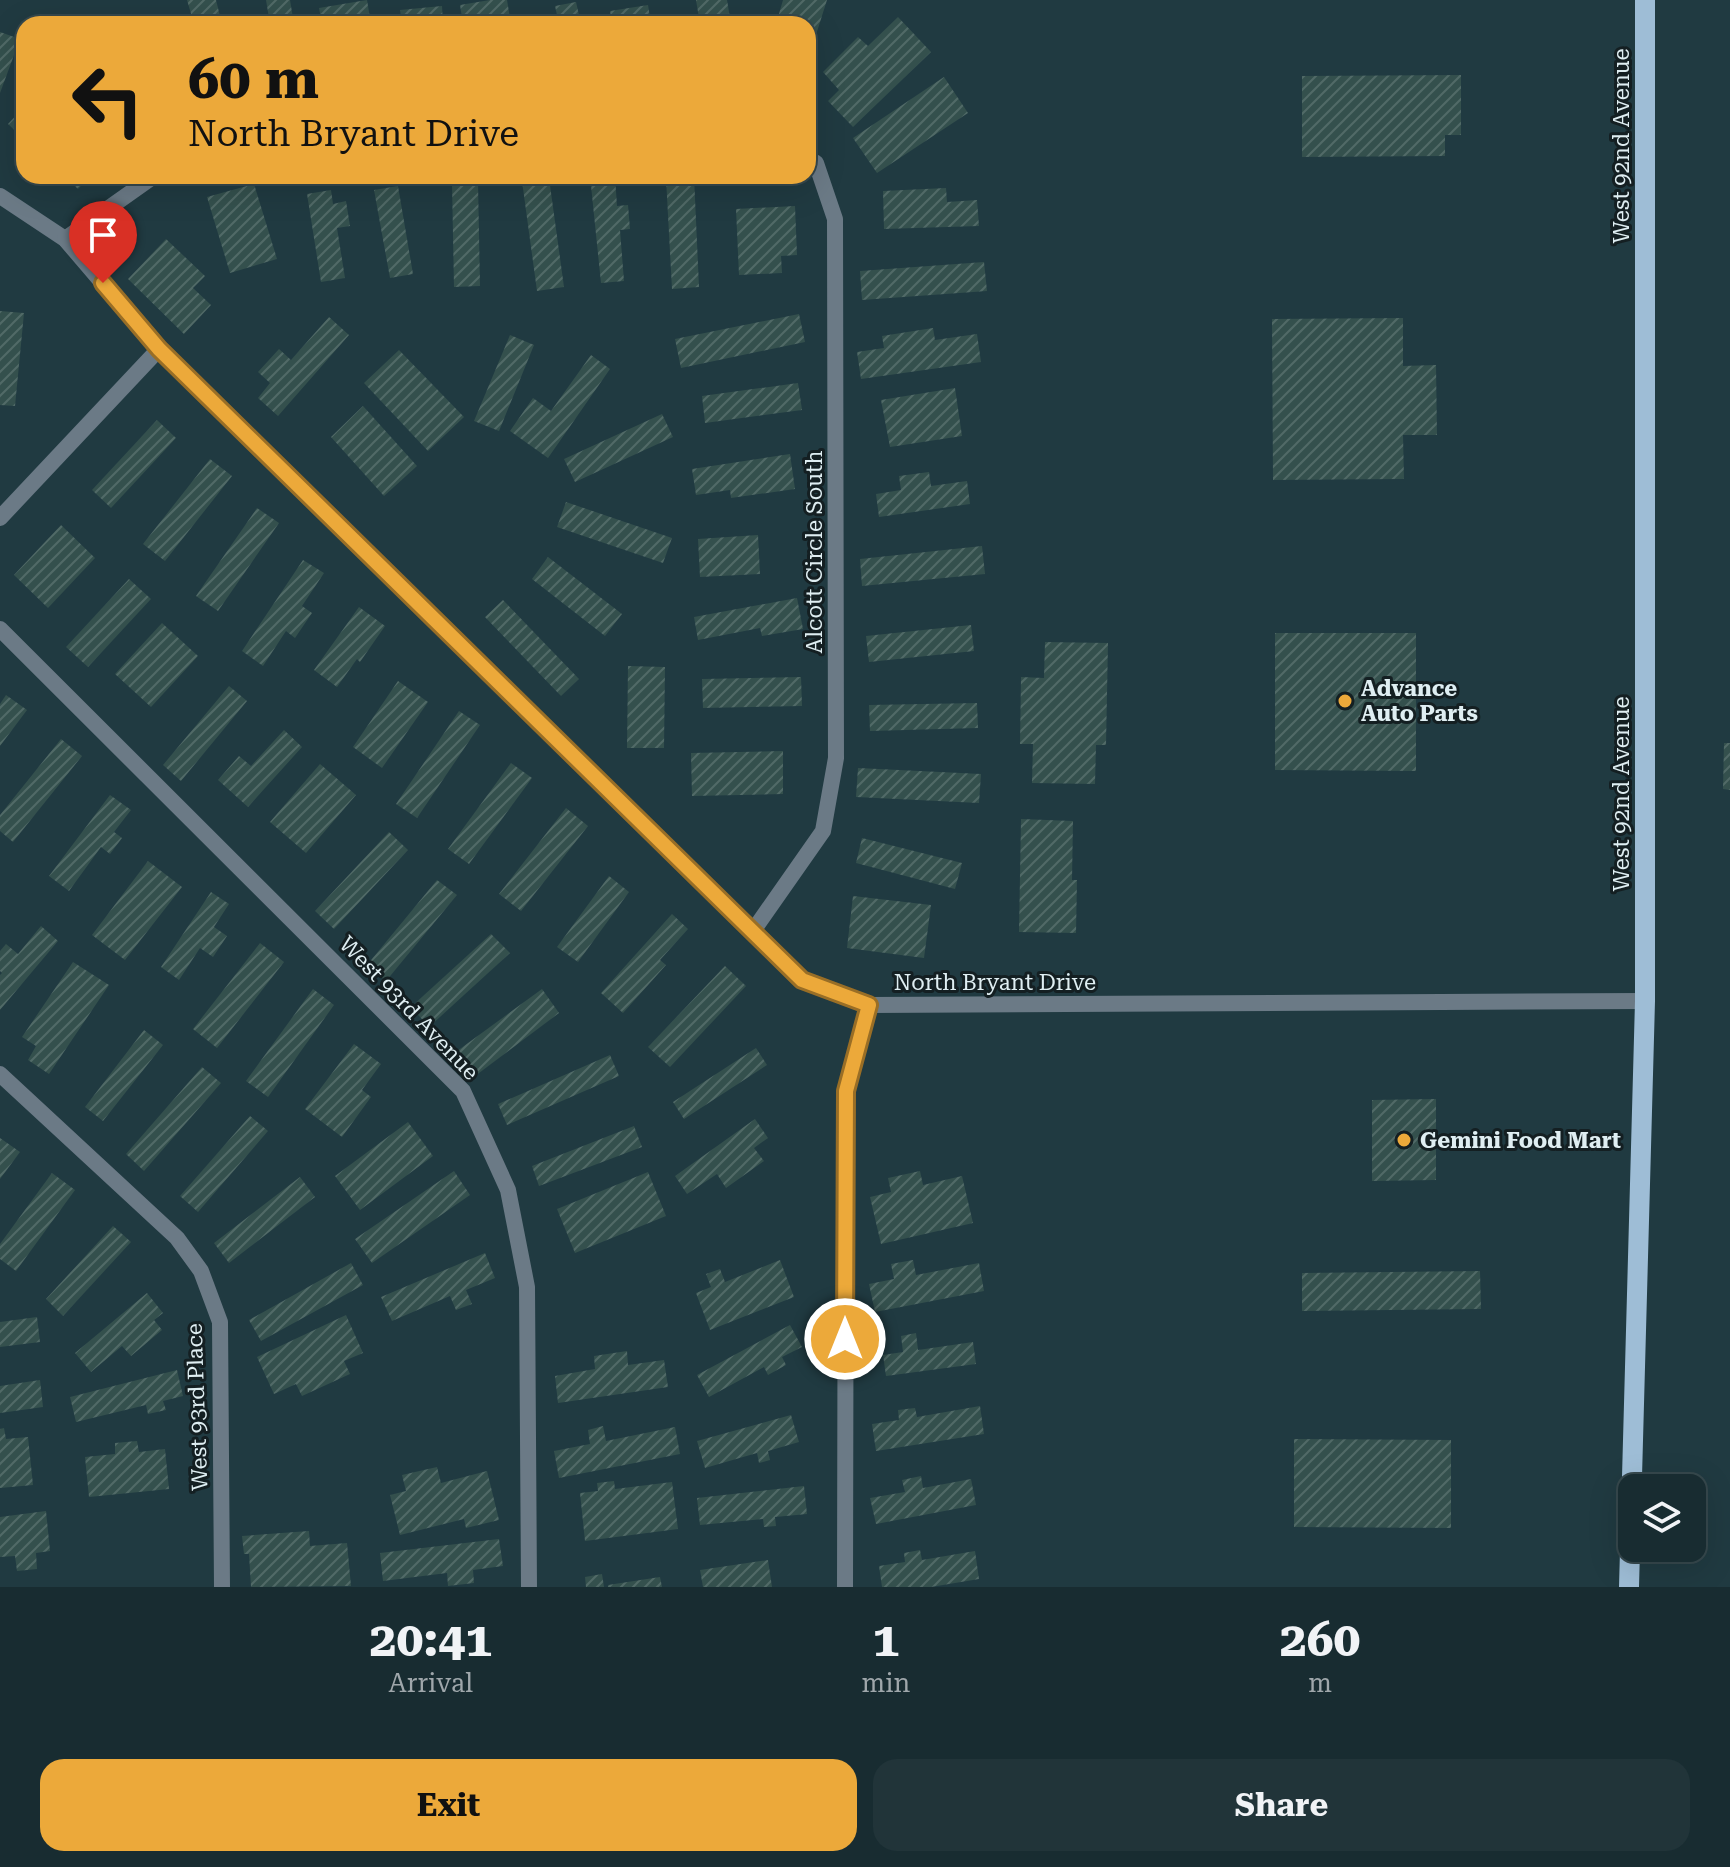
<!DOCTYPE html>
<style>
body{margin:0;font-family:"Roboto Serif",serif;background:#213439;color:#f1f3f6;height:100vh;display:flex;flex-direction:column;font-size:30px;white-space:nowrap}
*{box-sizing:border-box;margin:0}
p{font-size:26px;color:#9fa7ab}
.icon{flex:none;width:44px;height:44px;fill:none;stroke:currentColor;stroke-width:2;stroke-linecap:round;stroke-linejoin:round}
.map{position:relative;height:1587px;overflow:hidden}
.panel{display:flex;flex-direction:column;background:#182c31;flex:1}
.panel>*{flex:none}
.banner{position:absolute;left:16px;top:16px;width:800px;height:168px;border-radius:24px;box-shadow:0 8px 32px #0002,0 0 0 2px #36484d;background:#eca93a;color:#111;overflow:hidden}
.tools{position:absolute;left:1618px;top:1474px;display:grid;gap:16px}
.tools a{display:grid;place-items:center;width:88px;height:88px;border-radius:16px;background:#182c31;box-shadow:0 8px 32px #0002,0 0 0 2px #36484d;font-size:40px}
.pin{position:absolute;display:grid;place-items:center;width:68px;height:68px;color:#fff;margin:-82px -34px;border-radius:50% 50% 50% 0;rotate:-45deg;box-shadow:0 0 8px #0007}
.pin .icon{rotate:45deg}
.me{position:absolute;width:88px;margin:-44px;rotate:0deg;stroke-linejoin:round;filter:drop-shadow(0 0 6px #0008)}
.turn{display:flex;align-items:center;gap:28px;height:168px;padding:0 40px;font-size:36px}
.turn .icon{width:104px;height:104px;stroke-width:2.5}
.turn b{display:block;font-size:56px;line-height:68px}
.eta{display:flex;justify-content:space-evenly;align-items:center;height:136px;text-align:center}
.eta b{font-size:48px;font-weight:700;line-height:56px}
.primary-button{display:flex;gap:16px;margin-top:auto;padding:16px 40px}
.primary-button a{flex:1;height:92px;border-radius:24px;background:#eca93a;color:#111;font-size:32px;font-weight:700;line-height:92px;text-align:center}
.primary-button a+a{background:#213439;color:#f1f3f6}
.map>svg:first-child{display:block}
.building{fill:url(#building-hatch)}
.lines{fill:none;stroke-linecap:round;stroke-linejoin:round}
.minor{stroke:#6b7a86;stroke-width:16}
.primary{stroke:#9ebdd6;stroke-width:20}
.route-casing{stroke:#996e26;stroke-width:20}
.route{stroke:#eca93a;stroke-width:14}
.poi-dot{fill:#eca93a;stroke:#141f22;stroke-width:3}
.labels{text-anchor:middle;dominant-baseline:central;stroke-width:6;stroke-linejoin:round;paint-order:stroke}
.street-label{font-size:22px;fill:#dfeef2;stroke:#141f22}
.poi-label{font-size:22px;font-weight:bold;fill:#dfeef2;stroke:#141f22;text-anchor:start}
</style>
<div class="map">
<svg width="1730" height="1587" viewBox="0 0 1730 1587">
<defs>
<pattern id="building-hatch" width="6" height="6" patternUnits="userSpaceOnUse" patternTransform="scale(2)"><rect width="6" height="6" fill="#34504d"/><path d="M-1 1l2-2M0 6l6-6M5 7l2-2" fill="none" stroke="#516a67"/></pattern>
</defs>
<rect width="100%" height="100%" fill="#203a41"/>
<!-- building -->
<g class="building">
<polygon points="187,0 216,0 222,24 194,24"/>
<polygon points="266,0 290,0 294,24 270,24"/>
<polygon points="367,0 371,24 322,24 319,8"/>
<polygon points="490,0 507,0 511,24 463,24 460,5"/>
<polygon points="696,0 727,0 731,24 700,24"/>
<polygon points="783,0 827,0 809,57 808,24 776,24"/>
<polygon points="576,2 581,24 559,24 555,6"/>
<polygon points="648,5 651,24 612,24 610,11"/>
<polygon points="442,6 443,24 402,24 400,10"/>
<polygon points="136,15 141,24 121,24"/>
<polygon points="898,17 931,52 853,127 828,101 839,90 823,72 858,37 868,46"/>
<polygon points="0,32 20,39 0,93"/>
<polygon points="1461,75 1461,135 1445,135 1445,156 1302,157 1302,76"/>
<polygon points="944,77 968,113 877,173 853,138"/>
<polygon points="24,107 24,139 8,124"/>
<polygon points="64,176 90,176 78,189"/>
<polygon points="590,176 615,176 617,206 628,205 630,229 620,230 624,281 601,283"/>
<polygon points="694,176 699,287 672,289 666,178"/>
<polygon points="549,178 564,287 537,291 522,181"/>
<polygon points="478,182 480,286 454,287 452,183"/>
<polygon points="254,184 277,259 230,273 207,197"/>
<polygon points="398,186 413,274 390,278 374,190"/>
<polygon points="946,188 947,202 977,200 979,226 884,229 883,191"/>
<polygon points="331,190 333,204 346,201 350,226 337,228 345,278 321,282 307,194"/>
<polygon points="795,206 797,255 781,256 782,273 739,275 736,209"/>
<polygon points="166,239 205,276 193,288 211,305 184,334 128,279"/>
<polygon points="984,262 987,291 862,300 860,271"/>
<polygon points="0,311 24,313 15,406 0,405"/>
<polygon points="799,314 805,342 681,368 675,339"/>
<polygon points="329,317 349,335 278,416 258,398 270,383 258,372 279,349 291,360"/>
<polygon points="1403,318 1403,366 1436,365 1437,435 1403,435 1404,479 1273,480 1272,319"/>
<polygon points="933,328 935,340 977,334 981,362 861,379 857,352 884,348 882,336"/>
<polygon points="510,335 534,345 499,431 474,421"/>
<polygon points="399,350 464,417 428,451 364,383"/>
<polygon points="591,355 610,369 548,458 510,431 533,398 551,411"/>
<polygon points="798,383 802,410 705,423 702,396"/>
<polygon points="955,388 962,436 890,447 881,400"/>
<polygon points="363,406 417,466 384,496 331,437"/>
<polygon points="662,414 673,437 575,482 564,459"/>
<polygon points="157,420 176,438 111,508 92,490"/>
<polygon points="790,454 795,489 731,498 730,490 696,495 692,469"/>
<polygon points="210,459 232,476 165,561 143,544"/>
<polygon points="929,472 931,486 967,481 970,504 879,517 876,494 901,490 899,476"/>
<polygon points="566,502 672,538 663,563 557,527"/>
<polygon points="257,508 279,523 218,611 196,596"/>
<polygon points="61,525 95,558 48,608 14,575"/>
<polygon points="758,535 760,574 700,577 698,539"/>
<polygon points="982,546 985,574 862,586 860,559"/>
<polygon points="548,557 622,614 605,636 532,579"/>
<polygon points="303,560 324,573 302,606 312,613 295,638 286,631 263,666 242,651"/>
<polygon points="129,579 151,599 88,667 66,647"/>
<polygon points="797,598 803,629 762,636 760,628 698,640 694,617"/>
<polygon points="503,600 579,679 561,696 485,617"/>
<polygon points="359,607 385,626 360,662 357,659 337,687 314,670"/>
<polygon points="162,623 198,656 151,707 115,674"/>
<polygon points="971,625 974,651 869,662 866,636"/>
<polygon points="1275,633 1416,633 1416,771 1275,770"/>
<polygon points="1045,642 1108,643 1106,745 1096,745 1095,784 1032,783 1033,744 1020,744 1021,677 1044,678"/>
<polygon points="628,666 665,667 664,748 627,748"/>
<polygon points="801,677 802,706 703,708 702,679"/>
<polygon points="398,681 428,702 382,768 353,747"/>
<polygon points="229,686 247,701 181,781 163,765"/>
<polygon points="6,695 27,710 0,746 0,704"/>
<polygon points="977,703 978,728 870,731 869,705"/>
<polygon points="459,711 480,725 417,818 396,804"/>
<polygon points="284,730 302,747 248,807 218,780 239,756 251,766"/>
<polygon points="61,739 82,756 13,842 0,831 0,815"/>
<polygon points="1724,743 1730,743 1730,790 1723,789"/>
<polygon points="783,751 783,794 692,796 691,753"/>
<polygon points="511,763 532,778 469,864 448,849"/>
<polygon points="320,764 356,795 306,853 270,822"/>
<polygon points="858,768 981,774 979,803 856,797"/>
<polygon points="110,795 131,810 114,832 122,838 110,854 101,847 69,891 49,876"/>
<polygon points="566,808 588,826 521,911 499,894"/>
<polygon points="1021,819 1073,821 1072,880 1077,880 1076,933 1019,932"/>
<polygon points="389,832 408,850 334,929 315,911"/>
<polygon points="862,838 962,863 955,889 856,863"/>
<polygon points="148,861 182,887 125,960 92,935"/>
<polygon points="609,876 629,892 578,962 557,947"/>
<polygon points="437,880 457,895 386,981 367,965"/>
<polygon points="211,892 229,904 214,927 227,936 213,957 200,948 179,980 161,967"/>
<polygon points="853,896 931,905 924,958 847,948"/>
<polygon points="672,914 688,929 660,960 666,965 623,1013 601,993"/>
<polygon points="41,926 58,941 0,1010 0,975 2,973 0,971 0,951 6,944 18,954"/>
<polygon points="491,934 510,953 429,1027 411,1007"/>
<polygon points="260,943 284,962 217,1048 193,1029"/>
<polygon points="73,962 109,985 49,1074 28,1060 36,1046 22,1037"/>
<polygon points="725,966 746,986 670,1067 648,1047"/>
<polygon points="313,989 334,1005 268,1097 246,1081"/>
<polygon points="542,989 559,1013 471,1079 453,1054"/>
<polygon points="144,1030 163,1045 103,1121 85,1107"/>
<polygon points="354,1044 381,1064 362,1090 371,1097 342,1137 305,1109"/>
<polygon points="756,1048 767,1065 684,1119 673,1102"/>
<polygon points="610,1055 619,1076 507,1125 498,1104"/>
<polygon points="202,1067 221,1083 144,1171 126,1154"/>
<polygon points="1436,1099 1436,1180 1372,1181 1372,1100"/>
<polygon points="250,1116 268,1131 198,1212 180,1196"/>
<polygon points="755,1119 768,1138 754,1148 764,1161 726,1188 717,1174 687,1194 675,1176"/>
<polygon points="408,1122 433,1156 360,1210 335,1176"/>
<polygon points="634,1126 642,1147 539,1186 532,1166"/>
<polygon points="0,1138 20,1152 0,1179"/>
<polygon points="454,1171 470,1195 372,1263 355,1239"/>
<polygon points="920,1171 923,1185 962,1176 973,1223 881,1244 870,1197 891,1192 888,1178"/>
<polygon points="648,1172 666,1216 575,1253 557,1209"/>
<polygon points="52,1173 75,1190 16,1271 0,1259 0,1244"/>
<polygon points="300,1177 315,1197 229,1263 214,1243"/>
<polygon points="113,1226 131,1242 63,1316 46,1299"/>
<polygon points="485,1253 495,1278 466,1290 472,1304 456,1310 450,1296 392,1321 381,1297"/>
<polygon points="780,1260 794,1297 710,1330 696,1293 711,1287 706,1274 720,1269 725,1282"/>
<polygon points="913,1260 916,1275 979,1263 984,1291 875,1312 869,1284 894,1279 891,1264"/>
<polygon points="351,1263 363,1285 261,1341 249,1320"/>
<polygon points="1480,1271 1481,1309 1302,1311 1302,1273"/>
<polygon points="147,1293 163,1313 154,1320 162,1330 131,1356 122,1346 91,1372 75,1353"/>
<polygon points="346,1315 363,1353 344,1361 350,1374 302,1396 296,1384 274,1394 257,1357"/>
<polygon points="37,1317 40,1342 0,1347 0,1322"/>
<polygon points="790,1325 802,1347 782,1357 786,1365 768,1375 764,1367 709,1397 697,1375"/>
<polygon points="916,1333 918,1350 973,1342 976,1364 886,1376 883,1355 903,1352 901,1336"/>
<polygon points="627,1351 628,1365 664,1360 668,1387 558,1403 555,1376 595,1369 594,1356"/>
<polygon points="177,1370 183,1396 163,1401 166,1410 148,1414 146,1405 76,1422 70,1397"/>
<polygon points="40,1380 43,1407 0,1413 0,1386"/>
<polygon points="980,1406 984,1434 876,1451 872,1424 899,1420 898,1410 915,1408 917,1417"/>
<polygon points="791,1415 799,1442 768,1451 770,1460 759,1463 757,1453 705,1468 697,1441"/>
<polygon points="603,1426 606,1441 675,1427 680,1454 559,1478 554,1451 590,1444 588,1430"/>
<polygon points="4,1428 6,1439 28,1437 33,1485 0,1488 0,1429"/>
<polygon points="1294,1439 1451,1440 1451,1528 1294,1527"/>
<polygon points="137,1441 139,1452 165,1449 169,1489 89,1497 85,1457 115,1454 115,1443"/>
<polygon points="437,1467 441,1483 487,1471 499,1520 466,1528 464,1519 400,1535 390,1495 406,1491 402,1475"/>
<polygon points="921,1476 923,1488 971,1479 976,1505 876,1524 870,1498 905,1492 902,1480"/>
<polygon points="614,1481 615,1489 672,1482 678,1529 585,1541 580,1493 598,1491 597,1483"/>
<polygon points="804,1486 807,1514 775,1517 776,1526 764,1527 763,1519 700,1525 697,1498"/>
<polygon points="46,1511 50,1551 36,1553 37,1569 17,1571 15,1556 0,1557 0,1517"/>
<polygon points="309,1531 310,1546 347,1543 351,1586 251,1587 249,1554 244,1554 242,1536"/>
<polygon points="499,1539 503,1566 473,1570 474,1583 448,1586 447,1573 383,1581 380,1553"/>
<polygon points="920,1550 922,1560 975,1551 979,1579 931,1587 882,1587 879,1566 905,1562 904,1553"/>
<polygon points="768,1560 772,1587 703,1587 700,1570"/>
<polygon points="602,1574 604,1587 586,1587 585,1577"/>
<polygon points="660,1577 662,1587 608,1587 608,1585"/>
</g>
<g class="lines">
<!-- minor -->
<g class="minor">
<polyline points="0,196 65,239 159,349 802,980 869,1005 1645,1001"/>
<polyline points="65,239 154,176"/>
<polyline points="0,518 159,349"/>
<polyline points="0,629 463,1091 508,1190 527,1287 529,1587"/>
<polyline points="753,931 823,831 836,758 835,219 816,163 808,159"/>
<polyline points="0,1074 177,1238 201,1271 220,1322 222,1587"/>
<polyline points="845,1587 846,1091 869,1005"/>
</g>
<!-- primary -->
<polyline class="primary" points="1629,1587 1645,1001 1645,0"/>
</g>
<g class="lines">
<defs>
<polyline id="route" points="103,283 159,349 802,980 869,1005 846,1091 845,1339"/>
</defs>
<!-- route casing -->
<use href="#route" class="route-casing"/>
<!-- route -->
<use href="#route" class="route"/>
</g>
<!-- markers -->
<g class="poi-dot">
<circle cx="1345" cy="701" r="8"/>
<circle cx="1404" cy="1140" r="8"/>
</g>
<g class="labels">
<!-- street labels -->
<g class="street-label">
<text transform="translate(1621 146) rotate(-90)">West 92nd Avenue</text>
<text transform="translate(814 552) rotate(-90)">Alcott Circle South</text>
<text transform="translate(1621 794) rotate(-90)">West 92nd Avenue</text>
<text x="995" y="982">North Bryant Drive</text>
<text transform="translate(409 1008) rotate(46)">West 93rd Avenue</text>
<text transform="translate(197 1407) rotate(-92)">West 93rd Place</text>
</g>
<!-- poi labels -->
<g class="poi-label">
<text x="1361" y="688">Advance<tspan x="1361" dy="25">Auto Parts</tspan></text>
<text x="1420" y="1140">Gemini Food Mart</text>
</g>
</g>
</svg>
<div class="tools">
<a><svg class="icon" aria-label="layers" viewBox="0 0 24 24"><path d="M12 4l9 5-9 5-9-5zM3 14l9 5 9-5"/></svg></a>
</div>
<div class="pin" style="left:103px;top:283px;background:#d93025"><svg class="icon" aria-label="arrive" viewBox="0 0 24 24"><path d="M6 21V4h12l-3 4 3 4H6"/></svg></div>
<svg class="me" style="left:845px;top:1339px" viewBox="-20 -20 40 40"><circle r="17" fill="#eca93a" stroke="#fff" stroke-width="3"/><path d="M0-11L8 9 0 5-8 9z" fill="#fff"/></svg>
<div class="banner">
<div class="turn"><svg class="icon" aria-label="left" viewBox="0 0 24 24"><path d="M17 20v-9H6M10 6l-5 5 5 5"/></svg><div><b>60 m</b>North Bryant Drive</div></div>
</div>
</div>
<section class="panel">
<div class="eta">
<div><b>20:41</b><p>Arrival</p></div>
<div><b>1</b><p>min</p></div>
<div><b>260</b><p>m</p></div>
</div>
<div class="primary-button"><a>Exit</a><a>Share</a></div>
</section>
